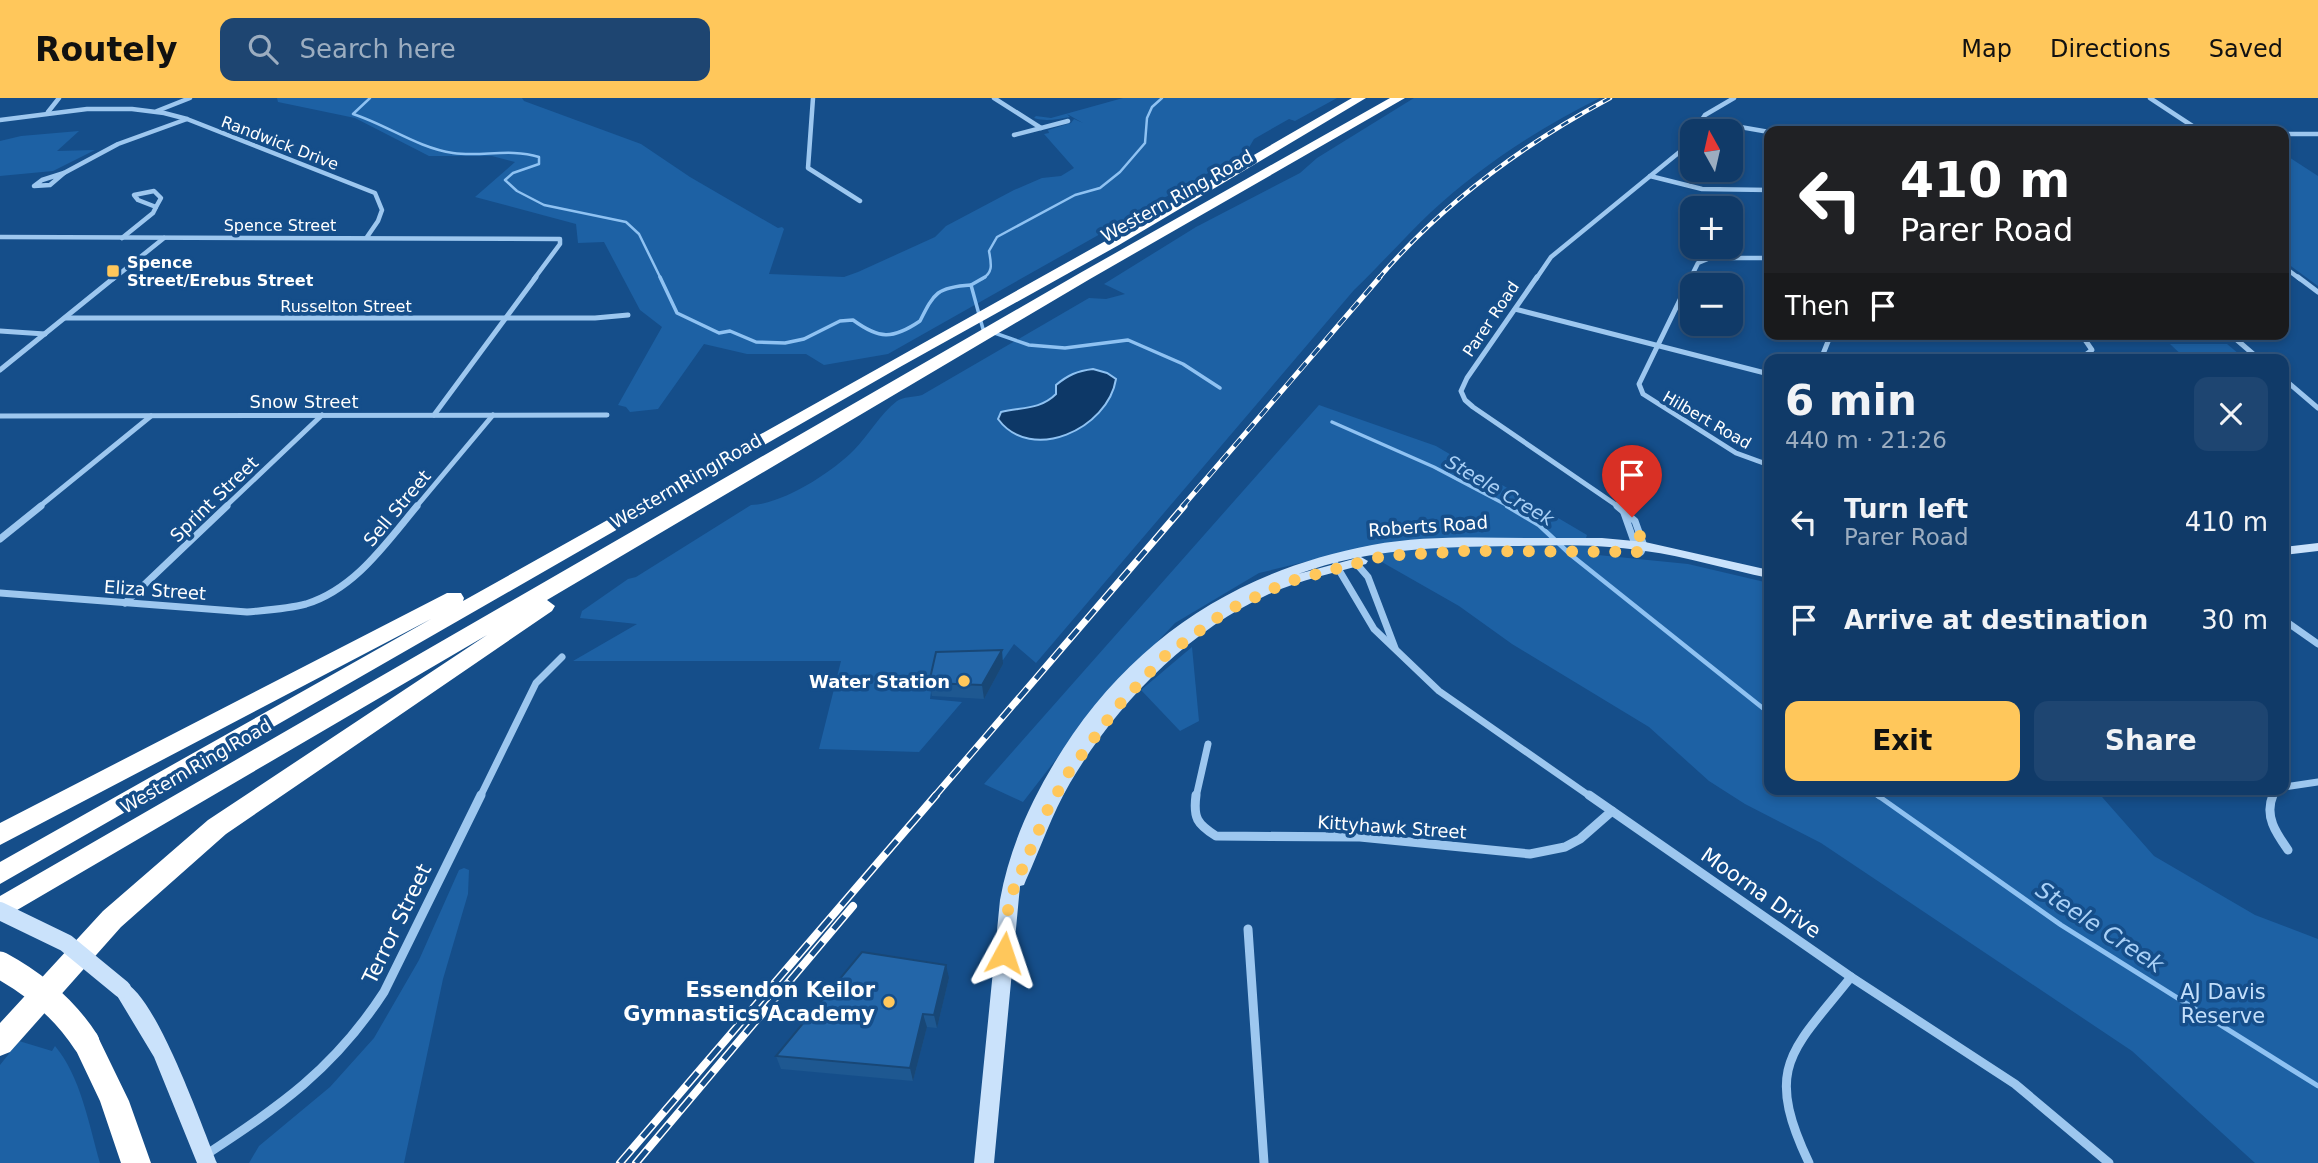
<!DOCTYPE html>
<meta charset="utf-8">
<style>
body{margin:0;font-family:"DejaVu Sans",sans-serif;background:#1e4571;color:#f1f3f6;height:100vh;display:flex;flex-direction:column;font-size:26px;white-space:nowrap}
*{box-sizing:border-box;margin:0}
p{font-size:23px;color:#9cadc0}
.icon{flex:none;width:38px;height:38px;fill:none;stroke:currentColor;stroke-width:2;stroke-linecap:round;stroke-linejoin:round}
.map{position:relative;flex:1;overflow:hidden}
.details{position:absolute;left:1764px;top:256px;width:525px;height:441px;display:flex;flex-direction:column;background:#103a68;border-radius:14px;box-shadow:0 4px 10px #0003,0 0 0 2px #30547c}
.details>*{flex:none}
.banner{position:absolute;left:1764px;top:28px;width:525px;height:214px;border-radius:14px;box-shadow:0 4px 10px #0003,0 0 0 2px #30547c;background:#202124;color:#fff;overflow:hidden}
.needle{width:46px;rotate:352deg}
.buttons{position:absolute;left:1680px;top:21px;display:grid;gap:14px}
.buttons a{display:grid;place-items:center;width:63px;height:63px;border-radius:14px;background:#103a68;box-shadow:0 4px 10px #0003,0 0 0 2px #30547c;font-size:35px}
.pin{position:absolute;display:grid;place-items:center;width:60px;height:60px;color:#fff;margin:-72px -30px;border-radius:50% 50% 50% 0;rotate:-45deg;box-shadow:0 0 7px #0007}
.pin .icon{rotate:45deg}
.me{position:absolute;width:77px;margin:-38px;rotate:5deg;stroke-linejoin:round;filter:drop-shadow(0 0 5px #0008)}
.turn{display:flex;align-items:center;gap:24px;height:147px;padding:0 21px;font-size:32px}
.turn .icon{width:91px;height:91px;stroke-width:2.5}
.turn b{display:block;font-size:49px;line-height:60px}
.then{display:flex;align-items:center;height:66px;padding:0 21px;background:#0003;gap:14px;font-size:26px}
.round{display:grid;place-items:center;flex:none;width:74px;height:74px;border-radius:14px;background:#1e4571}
.headline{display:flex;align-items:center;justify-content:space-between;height:119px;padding:0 21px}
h1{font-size:42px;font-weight:800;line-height:52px}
.primary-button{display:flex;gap:14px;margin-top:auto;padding:14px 21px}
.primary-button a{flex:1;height:80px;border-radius:14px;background:#ffc75b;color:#111;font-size:28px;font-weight:800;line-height:80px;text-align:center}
.primary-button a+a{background:#1e4571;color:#f1f3f6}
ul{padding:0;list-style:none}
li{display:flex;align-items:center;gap:21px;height:98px;padding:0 21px}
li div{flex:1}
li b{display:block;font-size:26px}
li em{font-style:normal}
header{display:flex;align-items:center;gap:42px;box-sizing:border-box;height:98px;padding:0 35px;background:#ffc75b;color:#111}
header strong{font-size:33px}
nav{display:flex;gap:38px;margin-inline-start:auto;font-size:24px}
.search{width:490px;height:63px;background:#1e4571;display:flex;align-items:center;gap:18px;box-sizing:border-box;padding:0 24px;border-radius:14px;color:#9cadc0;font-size:26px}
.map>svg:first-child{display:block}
.green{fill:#1d61a4}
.water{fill:#0d3867;stroke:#8fc2f2;stroke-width:2}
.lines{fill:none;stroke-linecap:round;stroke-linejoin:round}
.stream-far3{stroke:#8fc2f2;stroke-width:2.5}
.stream-far2{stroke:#8fc2f2;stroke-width:3.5}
.stream-far1{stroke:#8fc2f2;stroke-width:4.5}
.stream{stroke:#8fc2f2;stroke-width:5}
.street-far3{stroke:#9dc7ef;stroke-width:4.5}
.street-far2{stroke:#9dc7ef;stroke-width:5}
.street-far1{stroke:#9dc7ef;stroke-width:7}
.street{stroke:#9dc7ef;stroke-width:9}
.secondary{fill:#cae2fb;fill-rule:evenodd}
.highway{fill:#fff;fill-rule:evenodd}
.rail-far3-casing{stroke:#fff;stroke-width:4.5}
.rail-far2-casing{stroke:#fff;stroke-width:5}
.rail-far1-casing{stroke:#fff;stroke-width:7}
.rail-casing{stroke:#fff;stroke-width:8}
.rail-far3{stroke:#154e8a;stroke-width:2.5;stroke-dasharray:8;stroke-linecap:butt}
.rail-far2{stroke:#154e8a;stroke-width:3.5;stroke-dasharray:10;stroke-linecap:butt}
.rail-far1{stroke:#154e8a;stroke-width:4.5;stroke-dasharray:13;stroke-linecap:butt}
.rail{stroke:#154e8a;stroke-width:5;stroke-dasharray:17;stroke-linecap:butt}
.secondary-bridge{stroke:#cae2fb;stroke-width:18}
.highway-bridge{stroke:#fff;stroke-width:27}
.wall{fill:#1e5891}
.shaded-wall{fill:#184776}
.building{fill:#2366a9;stroke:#184776;stroke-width:2}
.route{stroke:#ffc75b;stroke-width:12;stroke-dasharray:0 21.6}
.poi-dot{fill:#ffc75b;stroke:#154e8a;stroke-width:2.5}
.labels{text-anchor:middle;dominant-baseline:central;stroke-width:7;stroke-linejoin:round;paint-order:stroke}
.far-street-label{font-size:16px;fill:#fff;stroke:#154e8a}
.far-poi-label{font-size:16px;font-weight:bold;fill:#fff;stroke:#154e8a;text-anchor:start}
.street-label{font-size:18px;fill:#fff;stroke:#154e8a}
.poi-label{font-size:18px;font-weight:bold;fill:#fff;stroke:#154e8a;text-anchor:end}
.water-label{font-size:19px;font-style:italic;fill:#a9d0f6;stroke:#154e8a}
.near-street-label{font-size:21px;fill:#fff;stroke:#154e8a}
.near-poi-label{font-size:21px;font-weight:bold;fill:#fff;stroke:#154e8a;text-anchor:end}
.near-park-label{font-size:21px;fill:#c3dffb;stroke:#154e8a}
.near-water-label{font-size:23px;font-style:italic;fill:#a9d0f6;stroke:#154e8a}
</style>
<header>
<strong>Routely</strong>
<div class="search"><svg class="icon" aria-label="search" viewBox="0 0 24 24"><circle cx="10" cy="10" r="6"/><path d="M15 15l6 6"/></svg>Search here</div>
<nav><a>Map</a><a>Directions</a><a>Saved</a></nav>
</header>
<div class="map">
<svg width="2318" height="1065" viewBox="0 0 2318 1065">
<rect width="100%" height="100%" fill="#154e8a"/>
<!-- green -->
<g class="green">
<path d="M277,0H522L524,3L641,46L690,79L778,130L782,129L784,131L769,176L844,179L858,174L935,139L946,128L1014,92L1042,80L1061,78L1074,70L1044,36L1049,35L1048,32L1071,25L1074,21L1083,25L1067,16L1070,19C1058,21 1046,24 1034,20L1036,18L1051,20L1123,0H1337L1295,23L1289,21L1254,41L1247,53L888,256L824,267L806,256H747L704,246L658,311L630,314L626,309L618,307L662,229L640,212L604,144L578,145L576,126L475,99L515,64L492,58H429L355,20L278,4Z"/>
<path d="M1414,0H1600C1539,30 1480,69 1430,115C1404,140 1380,167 1354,192L1036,565L1014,546L1003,562L935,564L930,601L962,604L919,654L819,651L841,563H573L637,526L580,520L582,513L628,481L636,479L751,407C783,406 831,375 854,352C869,337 880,316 897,303C902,299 915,299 922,297L1089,200L1106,201L1125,196L1104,186L1196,129L1300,75L1317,60Z"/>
<polygon points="79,33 57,53 95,52 53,73 0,78 0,43 21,38"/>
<polygon points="2284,56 2318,78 2318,188 2284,163"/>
<polygon points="2170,246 2227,246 2245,261 2186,261"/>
<polygon points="1319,307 1436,348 1587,437 1585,443 1598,457 1688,466 1769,485 1769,691 2095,691 2154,758 2255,817 2318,841 2318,1065 2255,1065 2132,953 1821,745 1745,706 1709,683 1649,629 1512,546 1459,508 1359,451 1259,475 1175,525 1098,607 1023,704 984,686"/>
<polygon points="1192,549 1199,623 1180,633 1141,592"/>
<polygon points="464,770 469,772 468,796 443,881 404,1065 249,1065 259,1048 330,989 374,940 419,862 459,772"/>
<path d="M19,943L52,953L55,948C81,979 89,1027 100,1065H0V967Z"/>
</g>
<!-- water -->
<path class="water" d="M1093,271L1107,275L1116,281C1108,331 1031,366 998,321L1001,314C1021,309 1040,312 1056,296V287C1068,277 1077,273 1093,271Z"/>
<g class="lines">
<!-- stream-far3 -->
<g class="stream-far3">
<path d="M370,0L353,16C387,27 418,50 453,55C482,59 510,50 539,59V66L513,75L505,82L517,93L544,107L626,124L639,136L661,181"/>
<path d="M982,181C994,174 991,165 989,153L997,139L1075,97L1100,90L1120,74L1145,45L1147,20L1152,9L1162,0"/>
</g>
<!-- stream-far2 -->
<g class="stream-far2">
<path d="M660,179L677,215L719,235L730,233L756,244L785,245L804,241L840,223L853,222C879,241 892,242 920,223C934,195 937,189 971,187L983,231L1029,247L1065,250L1128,242L1183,266L1220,290"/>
<polyline points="971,187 985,179"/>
<polyline points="1332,324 1434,369 1510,409"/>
</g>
<!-- stream-far1 -->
<g class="stream-far1">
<polyline points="1507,408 1539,427 1571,457 1769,615"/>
<polyline points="1868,691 1879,699"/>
</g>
<!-- stream -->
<polyline class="stream" points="1877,697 2061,827 2318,988"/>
<!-- street-far3 -->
<g class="street-far3">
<polyline points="813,0 808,70 860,103"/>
<polyline points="994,0 1041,30"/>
<polyline points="2150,0 2200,33"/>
<polyline points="157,13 190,0"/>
<polyline points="48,14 59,0"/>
<polyline points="0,22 87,11 132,11 164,15 187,21 375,95 382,112 378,123 367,139"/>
<polyline points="1700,22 1769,34"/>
<polyline points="1694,33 1705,17 1734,0"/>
<polyline points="2284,36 2318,36"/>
<polyline points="1014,37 1068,23"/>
<polygon points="64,75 50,87 34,88 42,82"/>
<polyline points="64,75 118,46 187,21"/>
<polyline points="1650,78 1702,91 1769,92"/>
<polygon points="154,93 161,100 156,109 138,102 134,97"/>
<polyline points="0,139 560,141 560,146 534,181"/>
<polyline points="122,140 153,115 156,109"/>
<polyline points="2284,169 2300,181"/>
<polyline points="113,181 164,140"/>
<polyline points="1536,181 1551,159 1682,52 1692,37"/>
<polyline points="1690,181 1698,165 1710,160 1769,160"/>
</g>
<!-- street-far2 -->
<g class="street-far2">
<polyline points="1537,179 1467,280 1461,293 1465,302 1473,309 1619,409"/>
<polyline points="1691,179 1639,286 1643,296 1736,355 1769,367"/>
<polyline points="2298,179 2318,194"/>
<polyline points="1515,211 1769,276"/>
<polyline points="65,220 595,220 628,217"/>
<polyline points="0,233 45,236"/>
<polyline points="2230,236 2259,261"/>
<polyline points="1821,261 1831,236"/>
<polyline points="2080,261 2092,252 2081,236"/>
<polyline points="0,272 115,179"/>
<polyline points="2284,281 2318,310"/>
<polyline points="434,317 536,179"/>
<polyline points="0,318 607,317"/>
<polyline points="39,409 151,318"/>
<polyline points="225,409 322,317"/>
<polyline points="416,409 493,317"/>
</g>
<!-- street-far1 -->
<g class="street-far1">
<polyline points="1617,408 1635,423 1644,448 1641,454"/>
<polyline points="1624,415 1636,449"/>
<polyline points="0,441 41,408"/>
<polyline points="1355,464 1368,479 1395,550"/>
<polyline points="1336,467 1374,531 1439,593 1591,699"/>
<path d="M0,495L247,514C267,512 287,511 306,506C355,491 386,445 417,408"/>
<polyline points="125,505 227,408"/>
<polyline points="2284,522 2318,546"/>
<polyline points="2284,689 2318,684"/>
<polyline points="480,699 536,585 562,559"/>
<polyline points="1196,699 1208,646"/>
<polyline points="2272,699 2278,691"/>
</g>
<!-- street -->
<g class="street">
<path d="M1196,697C1193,720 1197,726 1216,738L1360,739L1530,756L1565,749L1580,741L1612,713"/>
<polyline points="1589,697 1851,879 2015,986 2109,1065"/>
<path d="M2273,697C2264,718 2276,735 2288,752"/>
<polyline points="1248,831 1264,1065"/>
<path d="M204,1058C279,1009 334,971 384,894L481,697"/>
<path d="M1809,1065C1763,968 1792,953 1851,879"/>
</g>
<!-- secondary -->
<g class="secondary">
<path d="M1537,440H1602L1645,444L1769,472V480C1728,472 1686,458 1645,453C1601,446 1557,447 1513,448C1435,449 1372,450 1298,476L1361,459L1368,463L1366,466C1333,475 1300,482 1269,496C1186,534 1116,607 1070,685C1052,716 1041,749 1026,782L1024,787L1020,788L994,1065H974L1000,802C1010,747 1033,698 1063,651C1136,538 1240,472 1372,447C1426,437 1482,440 1537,440Z"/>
<polygon points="2318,445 2318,453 2284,457 2284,449"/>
<path d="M122,883C156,895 202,1029 217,1065H197L154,959L113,891L116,885Z"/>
</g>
<!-- highway -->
<g class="highway">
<polygon points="1352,0 1366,0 1119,147 900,269 0,786 0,764 431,521 0,747 0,725 447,495 461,495 464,500 463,503 1109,141"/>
<polygon points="1390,0 1405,0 1090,181 547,502 555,508 552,513 226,736 121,829 10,954 0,958 0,925 103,813 208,722 487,537 0,822 0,798 1080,175"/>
<polygon points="86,931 96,935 129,1003 151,1065 121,1065 100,1003 72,944 76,935"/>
</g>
<defs>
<path id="rail-far3" d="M1378,181C1443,105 1522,47 1610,0"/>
<polyline id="rail-far2" points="1182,409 1380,179"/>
<polyline id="rail-far1" points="934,699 1184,408"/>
<g id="rail">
<polyline points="620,1065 936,697"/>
<polyline points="636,1065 853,808"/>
</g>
</defs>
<!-- rail-far3 casing -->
<use href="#rail-far3" class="rail-far3-casing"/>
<!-- rail-far2 casing -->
<use href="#rail-far2" class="rail-far2-casing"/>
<!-- rail-far1 casing -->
<use href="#rail-far1" class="rail-far1-casing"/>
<!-- rail casing -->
<use href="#rail" class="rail-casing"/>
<!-- rail-far3 -->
<use href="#rail-far3" class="rail-far3"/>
<!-- rail-far2 -->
<use href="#rail-far2" class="rail-far2"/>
<!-- rail-far1 -->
<use href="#rail-far1" class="rail-far1"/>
<!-- rail -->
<use href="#rail" class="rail"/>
<!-- secondary-bridge -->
<polyline class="secondary-bridge" points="0,813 66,845 122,891"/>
<!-- highway-bridge -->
<path class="highway-bridge" d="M0,867C35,886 64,910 86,944"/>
</g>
<!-- wall -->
<g class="wall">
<polygon points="1003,566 984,601 932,598 929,585"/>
<polygon points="949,880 937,930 927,929 913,983 781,971 776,958"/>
</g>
<!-- shaded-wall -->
<g class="shaded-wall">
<polygon points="1002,552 1003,566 984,601 982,587"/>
<polygon points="946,867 949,880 937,930 934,917"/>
<polygon points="923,916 927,929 913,983 910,970"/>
</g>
<!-- building -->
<g class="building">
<polygon points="1002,552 982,587 929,585 936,554"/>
<polygon points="862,854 946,867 934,917 923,916 910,970 776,958"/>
</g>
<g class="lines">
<!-- route -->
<polyline class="route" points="1004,855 1009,802 1047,713 1069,674 1117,609 1166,557 1228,512 1287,484 1384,458 1465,453 1641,454 1644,448 1632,419"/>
</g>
<!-- markers -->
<g class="poi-dot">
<rect x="106" y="166" width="14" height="14" rx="3.5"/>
<circle cx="964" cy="583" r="7"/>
<circle cx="889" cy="904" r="7"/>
</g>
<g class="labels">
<!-- far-street labels -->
<g class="far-street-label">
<text transform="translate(280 45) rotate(21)">Randwick Drive</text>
<text x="280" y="127">Spence Street</text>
<text x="346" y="208">Russelton Street</text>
<text transform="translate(1491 221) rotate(-56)">Parer Road</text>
<text transform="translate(1707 322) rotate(30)">Hilbert Road</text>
</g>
<!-- far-poi labels -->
<g class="far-poi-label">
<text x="127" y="164">Spence<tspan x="127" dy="18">Street/Erebus Street</tspan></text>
</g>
<!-- street labels -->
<g class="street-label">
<text transform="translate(1177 98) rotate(-29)">Western Ring Road</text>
<text x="304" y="303">Snow Street</text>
<text transform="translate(686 383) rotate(-30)">Western Ring Road</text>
<text transform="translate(214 401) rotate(-44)">Sprint Street</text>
<text transform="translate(397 410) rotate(-50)">Sell Street</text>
<text transform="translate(1428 428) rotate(-4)">Roberts Road</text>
<text transform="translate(155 492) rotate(4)">Eliza Street</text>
<text transform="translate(196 668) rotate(-30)">Western Ring Road</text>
<text transform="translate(1392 729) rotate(4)">Kittyhawk Street</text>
</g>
<!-- poi labels -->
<g class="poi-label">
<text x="950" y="583">Water Station</text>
</g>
<!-- water labels -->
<g class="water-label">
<text transform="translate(1500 392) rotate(30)">Steele Creek</text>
</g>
<!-- near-street labels -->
<g class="near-street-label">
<text transform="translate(1761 795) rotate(35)">Moorna Drive</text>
<text transform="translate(397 826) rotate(-64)">Terror Street</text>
</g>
<!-- near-poi labels -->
<g class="near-poi-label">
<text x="875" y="892">Essendon Keilor<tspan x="875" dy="24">Gymnastics Academy</tspan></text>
</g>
<!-- near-park labels -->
<g class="near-park-label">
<text x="2223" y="894">AJ Davis<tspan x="2223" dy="24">Reserve</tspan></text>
</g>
<!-- near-water labels -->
<g class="near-water-label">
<text transform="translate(2100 829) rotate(33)">Steele Creek</text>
</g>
</g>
</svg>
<div class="buttons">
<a><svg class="needle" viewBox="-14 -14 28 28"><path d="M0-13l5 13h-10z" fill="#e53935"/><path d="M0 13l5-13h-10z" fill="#9cadc0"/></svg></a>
<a>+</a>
<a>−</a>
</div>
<div class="pin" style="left:1632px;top:419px;background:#d93025"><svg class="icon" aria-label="arrive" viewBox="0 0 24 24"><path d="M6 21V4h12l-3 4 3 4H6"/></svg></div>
<svg class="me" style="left:1004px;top:855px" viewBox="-20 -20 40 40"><path d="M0-17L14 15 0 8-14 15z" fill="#ffc75b" stroke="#fff" stroke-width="4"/></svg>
<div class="banner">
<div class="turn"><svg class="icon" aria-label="left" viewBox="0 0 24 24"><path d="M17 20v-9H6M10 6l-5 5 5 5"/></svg><div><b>410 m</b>Parer Road</div></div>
<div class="then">Then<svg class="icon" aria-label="arrive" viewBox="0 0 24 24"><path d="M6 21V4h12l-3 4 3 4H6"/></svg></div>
</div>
<section class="details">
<div class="headline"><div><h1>6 min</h1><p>440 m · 21:26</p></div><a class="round"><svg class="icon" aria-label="close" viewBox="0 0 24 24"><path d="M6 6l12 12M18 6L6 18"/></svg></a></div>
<ul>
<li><svg class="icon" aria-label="left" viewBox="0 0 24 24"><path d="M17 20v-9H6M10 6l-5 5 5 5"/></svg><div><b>Turn left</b><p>Parer Road</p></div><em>410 m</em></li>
<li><svg class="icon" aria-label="arrive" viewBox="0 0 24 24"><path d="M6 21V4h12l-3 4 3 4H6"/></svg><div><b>Arrive at destination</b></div><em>30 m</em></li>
</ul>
<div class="primary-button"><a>Exit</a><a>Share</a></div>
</section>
</div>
